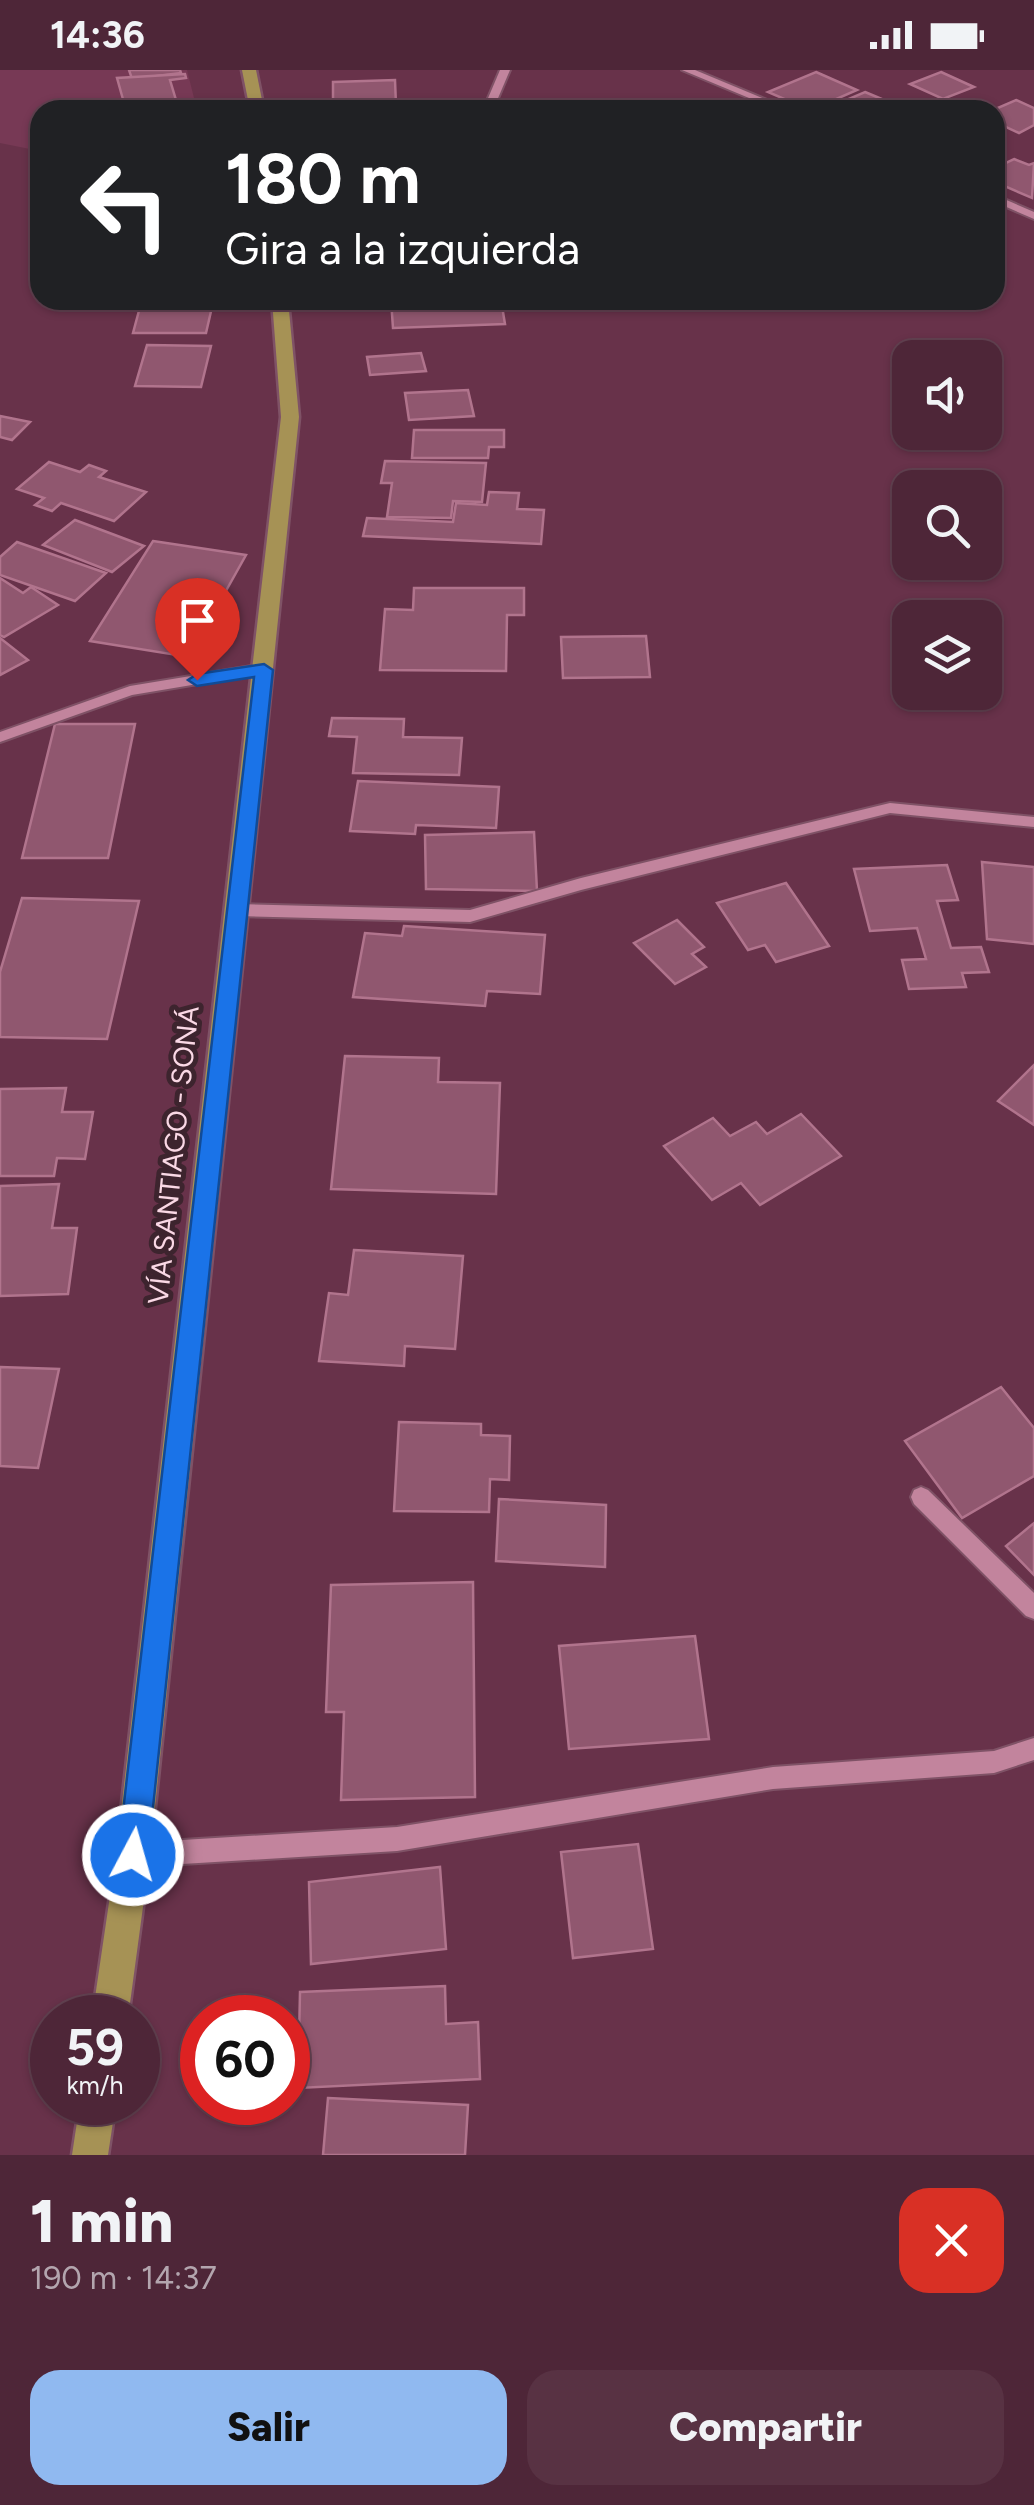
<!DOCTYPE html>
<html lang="es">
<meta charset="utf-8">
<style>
body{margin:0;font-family:Figtree,sans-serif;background:#583243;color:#f1f3f6;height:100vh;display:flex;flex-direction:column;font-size:38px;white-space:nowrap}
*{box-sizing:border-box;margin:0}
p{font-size:32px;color:#b3a5ae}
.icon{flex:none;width:55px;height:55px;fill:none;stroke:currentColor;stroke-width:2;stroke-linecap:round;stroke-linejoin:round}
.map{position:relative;height:2085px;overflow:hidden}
.details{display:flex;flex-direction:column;background:#4e2638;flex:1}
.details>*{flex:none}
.top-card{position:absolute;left:30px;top:30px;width:975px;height:210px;border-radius:30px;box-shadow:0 2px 8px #0004,0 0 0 2px #654353;background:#202124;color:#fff;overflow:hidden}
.controls{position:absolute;left:892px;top:270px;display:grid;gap:20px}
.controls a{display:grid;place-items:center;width:110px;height:110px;border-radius:20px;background:#4e2638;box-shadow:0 2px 8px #0004,0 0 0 2px #654353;font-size:50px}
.speed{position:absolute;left:30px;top:1925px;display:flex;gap:20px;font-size:50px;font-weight:700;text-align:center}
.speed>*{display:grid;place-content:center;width:130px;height:130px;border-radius:50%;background:#4e2638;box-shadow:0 2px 8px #0004,0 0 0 2px #654353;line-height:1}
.speed small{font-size:25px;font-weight:400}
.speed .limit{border:15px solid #d22;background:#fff;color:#111}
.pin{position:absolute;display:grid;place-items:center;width:85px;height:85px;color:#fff;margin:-102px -42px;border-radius:50% 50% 50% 0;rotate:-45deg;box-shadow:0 0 10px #0007}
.pin .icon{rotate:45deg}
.me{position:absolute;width:110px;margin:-55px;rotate:6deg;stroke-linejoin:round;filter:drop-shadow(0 0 8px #0008)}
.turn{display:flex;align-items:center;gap:35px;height:210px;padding:0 30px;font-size:45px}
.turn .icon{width:130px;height:130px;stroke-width:2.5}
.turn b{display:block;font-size:70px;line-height:85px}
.round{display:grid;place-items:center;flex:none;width:105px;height:105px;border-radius:30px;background:#583243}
.headline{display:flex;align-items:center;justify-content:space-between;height:170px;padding:0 30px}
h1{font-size:60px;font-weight:800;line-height:75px}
.button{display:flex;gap:20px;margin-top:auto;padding:20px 30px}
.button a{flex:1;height:115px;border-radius:30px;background:#90b9f0;color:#111;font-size:40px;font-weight:800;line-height:115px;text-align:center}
.button a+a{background:#583243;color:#f1f3f6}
.status{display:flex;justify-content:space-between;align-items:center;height:70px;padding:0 50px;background:#4e2638;direction:ltr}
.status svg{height:28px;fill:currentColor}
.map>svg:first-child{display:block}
.built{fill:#773955}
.building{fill:#90576f;stroke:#b1748d;stroke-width:2.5}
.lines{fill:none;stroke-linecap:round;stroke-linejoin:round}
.minor-casing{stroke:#7f5266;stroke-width:4}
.major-casing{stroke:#7f5266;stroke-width:5}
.minor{fill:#c2849d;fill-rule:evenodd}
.major{fill:#a69255;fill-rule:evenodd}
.route{fill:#1a73e8;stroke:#114b97;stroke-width:2.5}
.labels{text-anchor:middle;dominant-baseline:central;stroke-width:10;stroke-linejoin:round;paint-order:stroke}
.street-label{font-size:28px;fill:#fad8e5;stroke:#3d242e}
</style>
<div class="status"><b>14:36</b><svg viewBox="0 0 49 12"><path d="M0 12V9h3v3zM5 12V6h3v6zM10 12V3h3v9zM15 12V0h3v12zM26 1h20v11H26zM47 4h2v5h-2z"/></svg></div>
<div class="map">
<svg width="1034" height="2085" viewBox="0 0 1034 2085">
<rect width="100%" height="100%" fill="#68324a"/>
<!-- built -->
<polygon class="built" points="0,0 187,0 197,40 40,40 40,81 0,73"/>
<!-- building -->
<g class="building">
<polygon points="129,0 180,0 181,3 132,9"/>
<polygon points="816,2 857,20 816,38 805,33 798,35 768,22"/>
<polygon points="941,2 974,17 943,29 910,14"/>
<polygon points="185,4 186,8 170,10 179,40 126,40 117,8"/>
<polygon points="395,10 396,35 333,37 333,12"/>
<polygon points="865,22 908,40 830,37"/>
<polygon points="1016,30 1034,38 1034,55 1019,63 995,52 993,40"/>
<polygon points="1014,89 1029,95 1034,93 1032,128 995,112 995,98"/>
<polygon points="391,230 501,230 505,254 393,258"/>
<polygon points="140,237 212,237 206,263 133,263"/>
<polygon points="147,275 211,276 201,317 135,316"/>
<polygon points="421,283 426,301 370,305 367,287"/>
<polygon points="468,320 474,346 409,350 405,323"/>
<polygon points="0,346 30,352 12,370 0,367"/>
<polygon points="414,360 504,360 504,377 489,377 488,388 412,388"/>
<polygon points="385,391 486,393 482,432 453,431 451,448 387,447 392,413 381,413"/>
<polygon points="49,392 80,402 89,395 106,401 99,407 146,422 114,451 61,433 52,441 35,435 44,428 17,419"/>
<polygon points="489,422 519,423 517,439 544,440 541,474 363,466 367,448 453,452 456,433 487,435"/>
<polygon points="75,450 144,476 112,502 43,475"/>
<polygon points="153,471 246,485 189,587 90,571"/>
<polygon points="17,472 106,503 75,531 0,505 0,487"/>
<polygon points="0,508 23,523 31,517 58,535 4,567 0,565"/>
<polygon points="414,518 524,518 524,545 507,545 506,601 380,600 385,539 413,540"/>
<polygon points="646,566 650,607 563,608 561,567"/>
<polygon points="0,568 28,590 0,605"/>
<polygon points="332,648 404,649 403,667 462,668 459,705 353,703 357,667 329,666"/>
<polygon points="55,654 135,654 108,788 22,788"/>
<polygon points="358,711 499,717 496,758 416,755 415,764 350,761"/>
<polygon points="534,762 537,821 426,819 425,765"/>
<polygon points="982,792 1034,797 1034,874 987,869"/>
<polygon points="947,795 958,830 937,831 951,878 981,877 989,902 962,903 966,917 909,919 902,890 926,889 917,858 870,861 854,799"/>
<polygon points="786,813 829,876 776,892 765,875 748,880 717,833"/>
<polygon points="22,828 139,831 107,969 0,967 0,902"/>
<polygon points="677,850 704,877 692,884 706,897 675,914 634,873"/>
<polygon points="404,856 545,865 540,924 487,921 485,936 353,927 365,863 402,866"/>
<polygon points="345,986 439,988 438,1012 500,1013 496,1124 331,1119"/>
<polygon points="1034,995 1034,1055 998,1031"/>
<polygon points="66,1018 62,1042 93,1042 85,1089 57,1088 54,1106 0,1106 0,1019"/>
<polygon points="801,1044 841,1086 760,1135 741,1113 712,1130 664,1076 713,1048 730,1066 756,1052 767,1064"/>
<polygon points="59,1114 52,1158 77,1158 68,1224 0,1226 0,1116"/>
<polygon points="354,1180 463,1186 455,1279 405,1276 404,1296 319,1291 329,1223 348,1225"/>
<polygon points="0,1297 59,1299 38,1398 0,1396"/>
<polygon points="1001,1317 1034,1358 1034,1406 962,1448 905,1371"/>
<polygon points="399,1352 481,1354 481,1365 510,1366 509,1410 490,1409 489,1442 394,1441"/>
<polygon points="499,1429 606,1435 605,1497 496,1491"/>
<polygon points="1034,1453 1034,1505 1006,1476"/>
<polygon points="473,1512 475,1727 341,1730 344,1642 326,1642 331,1515"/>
<polygon points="695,1566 709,1669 569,1679 559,1576"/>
<polygon points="638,1774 653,1879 573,1888 561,1782"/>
<polygon points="440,1797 446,1879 311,1894 309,1812"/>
<polygon points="445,1916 446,1954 478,1952 480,2009 298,2018 300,1922"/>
<polygon points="328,2028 468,2035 465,2085 323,2085"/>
</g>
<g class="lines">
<defs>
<g id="minor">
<polygon points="500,0 510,0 493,40 483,40"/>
<polygon points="682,0 695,0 791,40 778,40"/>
<polygon points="995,125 1034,142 1034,149 995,132"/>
<polygon points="264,594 271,599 269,602 132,625 0,672 0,662 130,616"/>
<polygon points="890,733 1034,747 1034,757 890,743 581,820 470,852 238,846 230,840 238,834 470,840 581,808"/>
<polygon points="921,1417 928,1420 1034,1523 1034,1549 1026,1546 914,1434 911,1427 914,1420"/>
<polygon points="1034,1668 1034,1690 994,1703 773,1719 397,1781 133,1797 125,1793 121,1785 125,1777 133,1773 397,1757 773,1697 994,1681"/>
</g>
<g id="major">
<polygon points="242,0 256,0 264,40 250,40"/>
<polygon points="272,230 288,230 299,347 150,1785 128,1948 92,1948 116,1785 281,347"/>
<polygon points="80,2032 116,2032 108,2085 72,2085"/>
</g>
</defs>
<!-- minor casing -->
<use href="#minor" class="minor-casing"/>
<!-- major casing -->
<use href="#major" class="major-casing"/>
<!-- minor -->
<use href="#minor" class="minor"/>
<!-- major -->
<use href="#major" class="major"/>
</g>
<!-- route -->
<polygon class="route" points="264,594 273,600 148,1785 144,1796 133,1800 122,1796 118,1785 254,607 197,616 188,610 197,604"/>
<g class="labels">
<!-- street labels -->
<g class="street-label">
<text transform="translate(173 1085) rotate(-84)">VÍA SANTIAGO - SONÁ</text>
</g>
</g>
</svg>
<div class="controls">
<a><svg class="icon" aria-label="sound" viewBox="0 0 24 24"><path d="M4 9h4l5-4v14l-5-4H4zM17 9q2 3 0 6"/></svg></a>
<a><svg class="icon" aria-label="search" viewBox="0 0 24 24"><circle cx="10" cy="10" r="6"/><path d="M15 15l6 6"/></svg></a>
<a><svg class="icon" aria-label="layers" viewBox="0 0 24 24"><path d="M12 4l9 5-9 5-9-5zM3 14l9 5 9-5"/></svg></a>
</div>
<div class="speed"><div>59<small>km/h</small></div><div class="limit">60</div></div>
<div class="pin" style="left:197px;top:610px;background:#d93025"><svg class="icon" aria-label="arrive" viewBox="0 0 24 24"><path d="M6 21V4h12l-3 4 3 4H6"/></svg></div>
<svg class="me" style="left:133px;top:1785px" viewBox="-20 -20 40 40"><circle r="17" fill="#1a73e8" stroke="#fff" stroke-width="3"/><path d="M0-11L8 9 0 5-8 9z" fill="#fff"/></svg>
<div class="top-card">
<div class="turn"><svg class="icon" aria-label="left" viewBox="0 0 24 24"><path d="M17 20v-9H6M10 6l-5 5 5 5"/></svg><div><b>180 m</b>Gira a la izquierda</div></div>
</div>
</div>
<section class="details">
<div class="headline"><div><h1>1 min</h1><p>190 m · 14:37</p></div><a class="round" style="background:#d93025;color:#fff"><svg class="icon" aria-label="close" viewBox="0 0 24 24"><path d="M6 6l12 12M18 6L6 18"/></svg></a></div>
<div class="button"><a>Salir</a><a>Compartir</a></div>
</section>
